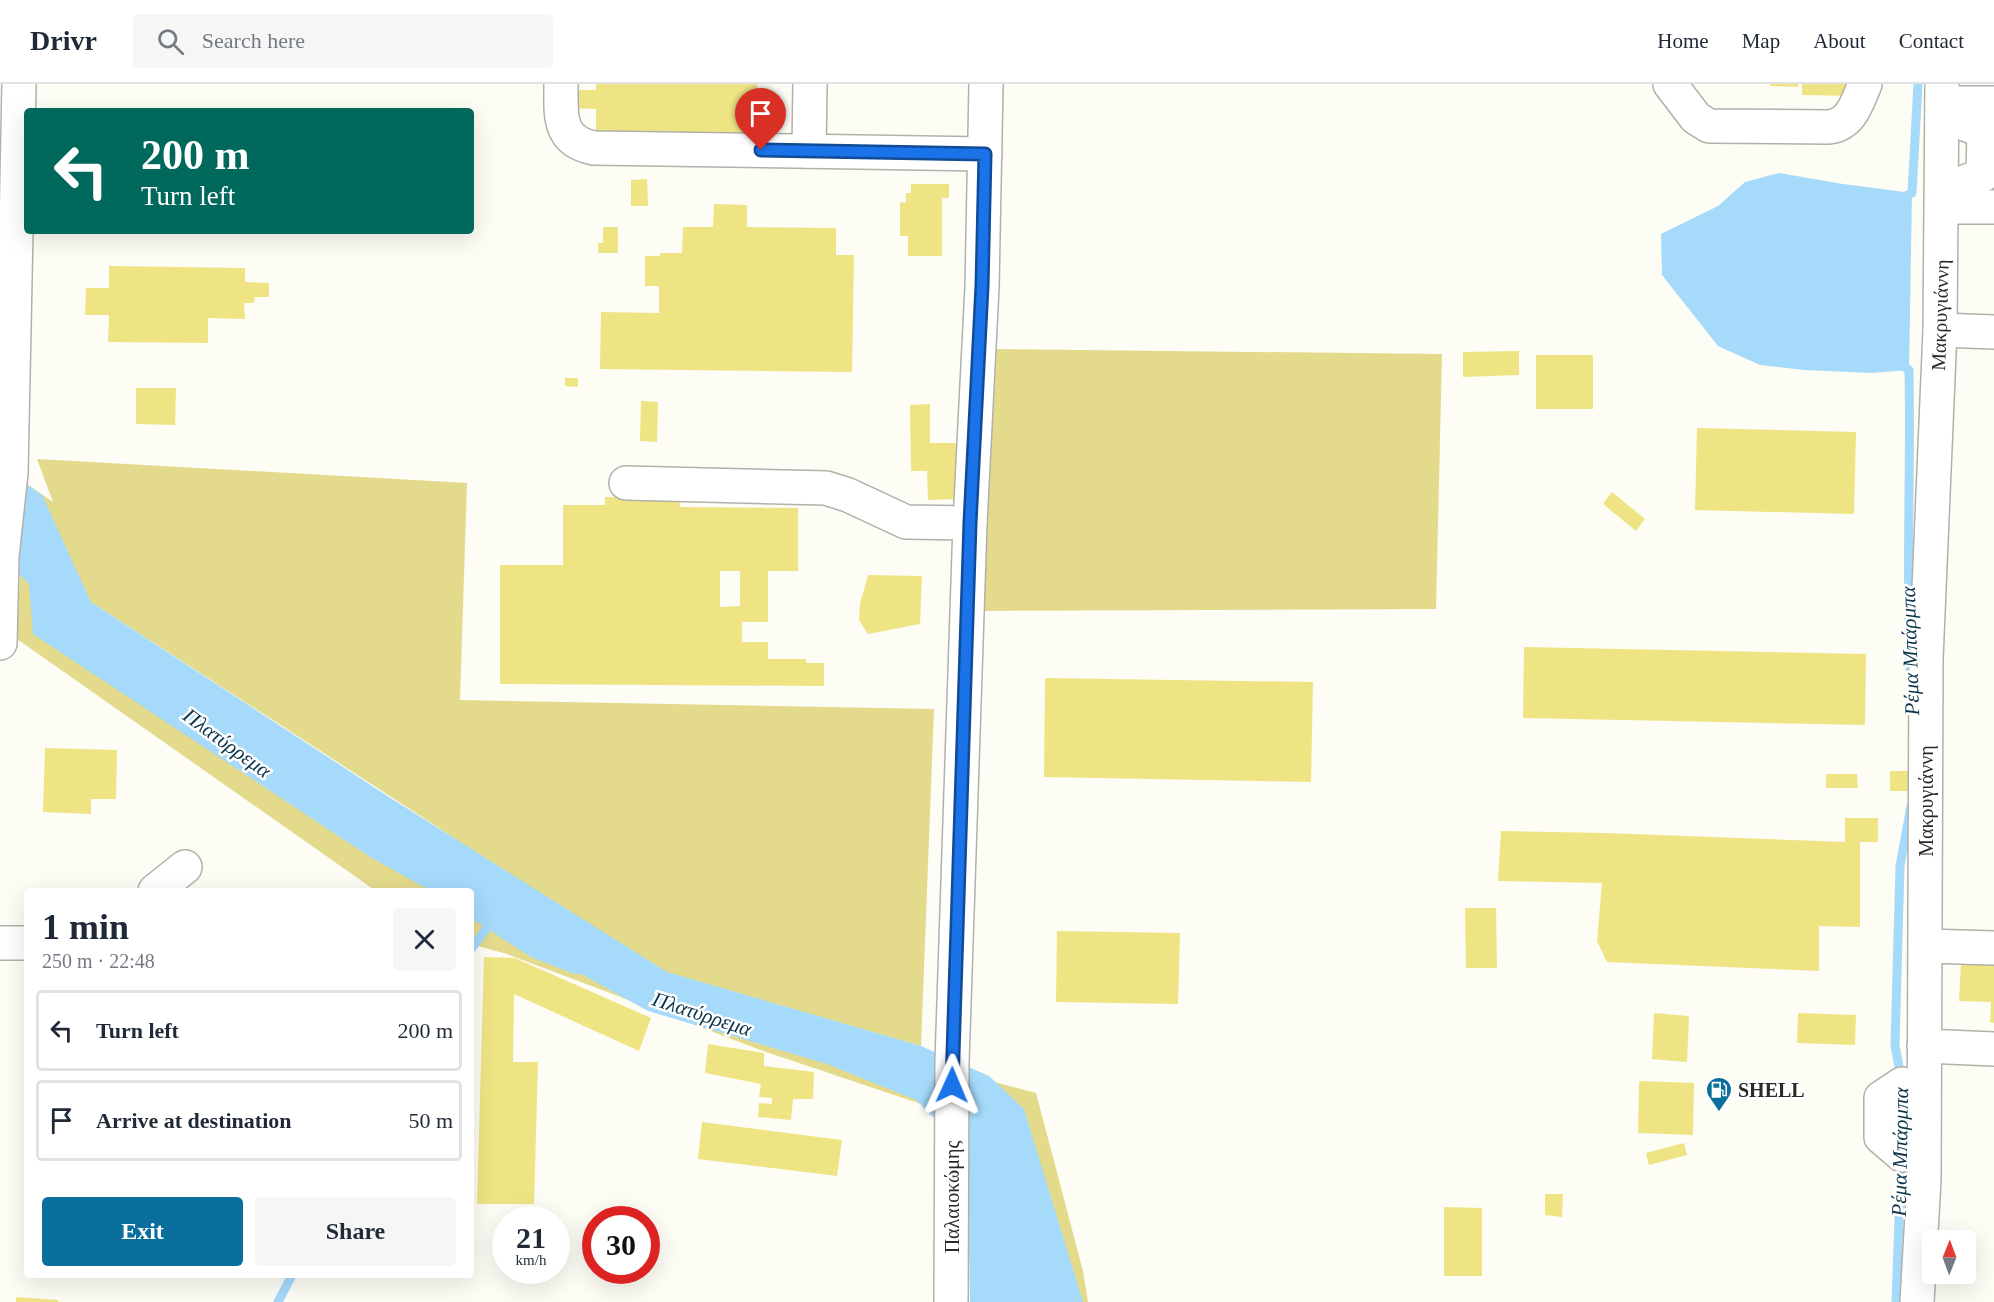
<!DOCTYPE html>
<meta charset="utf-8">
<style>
body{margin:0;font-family:Georgia,serif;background:#f6f6f7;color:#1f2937;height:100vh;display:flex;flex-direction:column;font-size:22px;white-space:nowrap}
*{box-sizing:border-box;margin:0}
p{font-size:20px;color:#747a83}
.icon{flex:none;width:33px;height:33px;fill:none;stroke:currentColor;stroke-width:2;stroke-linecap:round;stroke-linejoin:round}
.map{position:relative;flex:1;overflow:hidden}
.panel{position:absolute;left:24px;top:804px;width:450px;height:390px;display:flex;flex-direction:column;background:#fff;border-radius:6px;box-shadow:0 6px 24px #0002}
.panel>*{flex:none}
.hud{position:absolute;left:24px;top:24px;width:450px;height:126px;border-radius:6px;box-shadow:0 6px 24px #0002;background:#00695c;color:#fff;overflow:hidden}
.needle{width:39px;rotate:1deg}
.tools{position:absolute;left:1922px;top:1146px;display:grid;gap:12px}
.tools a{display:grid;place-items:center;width:54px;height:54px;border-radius:6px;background:#fff;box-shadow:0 6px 24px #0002;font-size:30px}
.speed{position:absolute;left:492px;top:1122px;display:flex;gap:12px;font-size:30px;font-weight:700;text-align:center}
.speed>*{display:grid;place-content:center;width:78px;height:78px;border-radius:50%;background:#fff;box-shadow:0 6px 24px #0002;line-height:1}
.speed small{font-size:15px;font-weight:400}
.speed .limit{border:9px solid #d22;background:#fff;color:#111}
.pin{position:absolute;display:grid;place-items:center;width:51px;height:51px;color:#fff;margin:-62px -26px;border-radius:50% 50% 50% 0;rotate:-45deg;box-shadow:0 0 6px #0007}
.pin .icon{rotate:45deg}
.me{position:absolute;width:66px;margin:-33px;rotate:1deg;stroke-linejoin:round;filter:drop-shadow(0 0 4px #0008)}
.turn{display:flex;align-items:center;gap:21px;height:126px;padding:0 18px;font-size:27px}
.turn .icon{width:78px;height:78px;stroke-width:2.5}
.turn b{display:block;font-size:42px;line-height:51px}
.round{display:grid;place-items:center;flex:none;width:63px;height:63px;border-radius:6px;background:#f6f6f7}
.summary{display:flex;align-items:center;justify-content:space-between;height:102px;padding:0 18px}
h1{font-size:36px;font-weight:700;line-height:45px}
.button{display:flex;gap:12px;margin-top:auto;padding:12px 18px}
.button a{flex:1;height:69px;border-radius:6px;background:#0a6f9c;color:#fff;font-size:24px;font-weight:700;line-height:69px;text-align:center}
.button a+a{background:#f6f6f7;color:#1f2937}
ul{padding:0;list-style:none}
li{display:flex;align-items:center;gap:18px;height:81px;margin:0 12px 9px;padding:0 6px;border:3px solid #e0e1e3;border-radius:6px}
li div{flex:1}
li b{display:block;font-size:22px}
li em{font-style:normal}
header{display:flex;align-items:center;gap:36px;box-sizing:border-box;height:84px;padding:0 30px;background:#fff;border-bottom:2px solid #e0e1e3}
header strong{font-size:28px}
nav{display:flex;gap:33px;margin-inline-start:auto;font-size:21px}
.search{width:420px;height:54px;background:#f6f6f7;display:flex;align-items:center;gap:15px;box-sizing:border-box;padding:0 21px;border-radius:6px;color:#747a83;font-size:22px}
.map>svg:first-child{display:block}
.green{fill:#e3da8c;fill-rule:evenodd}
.water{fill:#a5dafb}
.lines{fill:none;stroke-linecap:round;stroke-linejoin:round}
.stream{stroke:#a5dafb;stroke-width:9}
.building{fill:#efe484;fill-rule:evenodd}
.minor-casing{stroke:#b1b1aa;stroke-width:36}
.minor{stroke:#fff;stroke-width:33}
.route-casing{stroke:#114b97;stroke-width:15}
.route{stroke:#1a73e8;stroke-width:10}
.labels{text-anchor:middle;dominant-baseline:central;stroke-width:5;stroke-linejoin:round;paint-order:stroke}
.street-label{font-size:20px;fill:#2b2a28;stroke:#fff}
.poi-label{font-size:20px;font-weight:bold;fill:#2b2a28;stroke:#fff;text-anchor:start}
.water-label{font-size:21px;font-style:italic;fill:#093349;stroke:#fff}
</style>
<header>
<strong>Drivr</strong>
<div class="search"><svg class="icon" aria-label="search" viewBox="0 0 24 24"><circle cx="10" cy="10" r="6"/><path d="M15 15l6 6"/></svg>Search here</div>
<nav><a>Home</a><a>Map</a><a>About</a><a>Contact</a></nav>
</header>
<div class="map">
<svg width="1994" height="1218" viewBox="0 0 1994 1218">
<rect width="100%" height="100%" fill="#fdfcf5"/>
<!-- green -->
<g class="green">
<polygon points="984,265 1442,270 1436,525 978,527"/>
<path d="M37,375L467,399L460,616L934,625L921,962L655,885L987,996L1036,1009L1083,1187L1088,1218H983L985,1055L933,1024L766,968L507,870L471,860V807H376L17,555L24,398L53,418ZM94,520L456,755L91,536Z"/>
</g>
<!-- water -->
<g class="water">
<polygon points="1779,89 1843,100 1912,109 1909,286 1871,289 1805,286 1760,281 1718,262 1662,191 1661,150 1718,122 1745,98"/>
<polygon points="0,382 42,411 91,518 389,713 667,888 921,962 989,992 1024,1025 1083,1218 970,1218 968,1106 937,1037 916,1016 827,980 648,927 471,829 471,807 431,807 370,773 33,550 29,500 2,472"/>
</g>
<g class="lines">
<!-- stream -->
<g class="stream">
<polyline points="1901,114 1912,109 1918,0"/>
<path d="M1900,280L1909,286C1911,386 1906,486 1910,586"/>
<polyline points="471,829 533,869 577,886"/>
<polyline points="471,865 489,841"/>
<polyline points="1901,994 1895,961 1900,782 1911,722"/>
<polyline points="1902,1060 1902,1008"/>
<polyline points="278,1218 292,1191"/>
<polyline points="1896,1218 1901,1077"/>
</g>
</g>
<!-- building -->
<g class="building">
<polygon points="596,0 757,0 757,51 596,49 596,25 572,24 573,6 596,6"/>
<polygon points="1770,0 1798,0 1798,3 1770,2"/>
<polygon points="1802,0 1858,0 1858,12 1802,11"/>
<polygon points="647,95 648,122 631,122 631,96"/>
<polygon points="911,100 949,100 949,114 942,114 942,172 908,172 908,152 900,152 900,118 906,119 906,109 911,109"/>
<polygon points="714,120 747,121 747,143 836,144 836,171 854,171 852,288 600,285 601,228 659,229 659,202 645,202 645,172 660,172 660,169 682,169 683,143 713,143"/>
<polygon points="603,143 618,143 618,169 598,169 598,159 603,159"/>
<polygon points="109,182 245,184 245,198 269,199 269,213 255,213 254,219 244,219 245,235 208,234 208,259 108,258 109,231 85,231 86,204 109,204"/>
<polygon points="1519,267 1519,291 1463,293 1463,268"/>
<rect x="1536" y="271" width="57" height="54"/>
<polygon points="565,294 578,294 578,303 565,302"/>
<polygon points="136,304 176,304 175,341 136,340"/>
<polygon points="641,317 658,318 657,358 640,357"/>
<polygon points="930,320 930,359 959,359 960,415 928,416 927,387 911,387 910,321"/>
<polygon points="1697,344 1856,348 1854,430 1695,426"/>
<polygon points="1612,408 1645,435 1636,447 1603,420"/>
<path d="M605,413L680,414V423L798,424V487H768V538H742V558H768V575H806V579H824V602L500,600V481H563V421H605ZM720,487H740V522L720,523Z"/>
<polygon points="868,491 922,492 920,540 868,550 859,536 860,520"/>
<polygon points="1524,563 1866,570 1865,641 1523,634"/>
<polygon points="1045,594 1313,598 1311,698 1044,693"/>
<polygon points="45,664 117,666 116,715 91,715 91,730 43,728"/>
<rect x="1890" y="687" width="19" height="20"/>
<polygon points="1826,690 1857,690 1858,704 1826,704"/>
<polygon points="1845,734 1878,734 1878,758 1860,758 1860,843 1819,842 1819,887 1607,878 1597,857 1602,799 1498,797 1501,747 1605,749 1845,758"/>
<polygon points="1465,824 1496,824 1497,884 1466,884"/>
<polygon points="1057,847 1180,849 1178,920 1056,918"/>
<polygon points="484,873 515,874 651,934 639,967 514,910 513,978 538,978 534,1120 477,1120"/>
<polygon points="1961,878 1994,880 1994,939 1990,938 1991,918 1959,917"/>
<polygon points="1654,929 1689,932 1687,978 1652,975"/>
<polygon points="1798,929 1856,931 1855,961 1797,959"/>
<polygon points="708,960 764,969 764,982 814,988 813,1015 793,1015 791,1036 758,1033 759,1019 772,1020 772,1014 759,1013 761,1000 705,989"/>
<polygon points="1639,997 1694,999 1693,1051 1638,1049"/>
<polygon points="702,1038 842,1056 837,1092 698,1075"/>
<polygon points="1684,1059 1687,1071 1649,1081 1646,1069"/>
<polygon points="1545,1110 1563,1110 1562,1133 1545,1131"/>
<polygon points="1444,1123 1482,1124 1482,1192 1444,1192"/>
<polygon points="16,1213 58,1216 58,1218 16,1218"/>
</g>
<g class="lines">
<defs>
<g id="minor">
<path d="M561,0C561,30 557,57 594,64L985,70"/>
<path d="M1670,0L1696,34L1709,42L1829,43C1852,40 1857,18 1865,0"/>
<polyline points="1942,19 1994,19"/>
<polyline points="1942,32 1984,47 1983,91 1962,99"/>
<polyline points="809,67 810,0"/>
<polyline points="1942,123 1994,123"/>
<polyline points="1940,246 1994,248"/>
<polyline points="626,399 826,404 848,411 906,438 970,439"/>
<polyline points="0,559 2,472 11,389 19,0"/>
<polyline points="155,807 185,783"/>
<polyline points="0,859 27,859"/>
<polyline points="1926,862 1994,864"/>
<polyline points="1924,962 1994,965"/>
<polyline points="1902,1071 1881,1053 1881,1014 1902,1000"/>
<polyline points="951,1218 952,978 970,439 982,203 986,0"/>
<polyline points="1917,1218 1924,1096 1926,575 1940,246 1942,0"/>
</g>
</defs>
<!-- minor casing -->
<use href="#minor" class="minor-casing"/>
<!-- minor -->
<use href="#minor" class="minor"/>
</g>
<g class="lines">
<defs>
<polyline id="route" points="761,66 985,70 982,202 970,439 952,1001"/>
</defs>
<!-- route casing -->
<use href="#route" class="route-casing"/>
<!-- route -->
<use href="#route" class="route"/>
</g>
<!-- icons -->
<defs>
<symbol id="fuel-pin" viewBox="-11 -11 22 30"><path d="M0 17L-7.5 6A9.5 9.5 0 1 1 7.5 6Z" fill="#0a6f9c" stroke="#fff"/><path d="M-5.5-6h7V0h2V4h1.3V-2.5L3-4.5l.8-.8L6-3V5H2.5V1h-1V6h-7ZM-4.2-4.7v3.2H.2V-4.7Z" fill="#fff"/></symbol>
</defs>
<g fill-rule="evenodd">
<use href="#fuel-pin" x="1704" y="991" width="30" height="40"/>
</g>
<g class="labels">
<!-- street labels -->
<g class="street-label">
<text transform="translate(1940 231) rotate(-88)">Μακρυγιάννη</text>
<text transform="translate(1926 717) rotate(-90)">Μακρυγιάννη</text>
<text transform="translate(952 1113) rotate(-90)">Παλαιοκώμης</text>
</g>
<!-- poi labels -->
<g class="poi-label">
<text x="1738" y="1006">SHELL</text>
</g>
<!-- water labels -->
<g class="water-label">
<text transform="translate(1910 567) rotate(-92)">Ρέμα Μπάρμπα</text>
<text transform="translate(227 659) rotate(36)">Πλατύρρεμα</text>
<text transform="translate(702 930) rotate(18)">Πλατύρρεμα</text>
<text transform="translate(1900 1068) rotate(-89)">Ρέμα Μπάρμπα</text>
</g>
</g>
</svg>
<div class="tools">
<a><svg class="needle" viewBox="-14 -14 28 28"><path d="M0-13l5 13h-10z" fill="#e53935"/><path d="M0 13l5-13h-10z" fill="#747a83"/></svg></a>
</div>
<div class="speed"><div>21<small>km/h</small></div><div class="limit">30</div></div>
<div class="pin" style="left:761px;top:66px;background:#d93025"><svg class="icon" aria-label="arrive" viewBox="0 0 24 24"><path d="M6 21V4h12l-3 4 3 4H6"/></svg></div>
<svg class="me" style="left:952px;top:1001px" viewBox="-20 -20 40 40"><path d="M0-17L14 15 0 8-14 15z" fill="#1a73e8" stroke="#fff" stroke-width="4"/></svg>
<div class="hud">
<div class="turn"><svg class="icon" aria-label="left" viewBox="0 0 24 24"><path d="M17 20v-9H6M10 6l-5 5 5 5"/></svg><div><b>200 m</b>Turn left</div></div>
</div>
<section class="panel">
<div class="summary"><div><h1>1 min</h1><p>250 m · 22:48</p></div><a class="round"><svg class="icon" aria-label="close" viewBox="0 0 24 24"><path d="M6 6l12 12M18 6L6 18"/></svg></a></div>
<ul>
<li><svg class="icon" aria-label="left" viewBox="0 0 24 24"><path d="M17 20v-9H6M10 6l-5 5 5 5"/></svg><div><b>Turn left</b></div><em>200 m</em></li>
<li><svg class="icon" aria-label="arrive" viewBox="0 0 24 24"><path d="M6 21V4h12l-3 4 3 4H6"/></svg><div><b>Arrive at destination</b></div><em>50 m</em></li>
</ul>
<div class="button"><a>Exit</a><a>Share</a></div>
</section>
</div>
